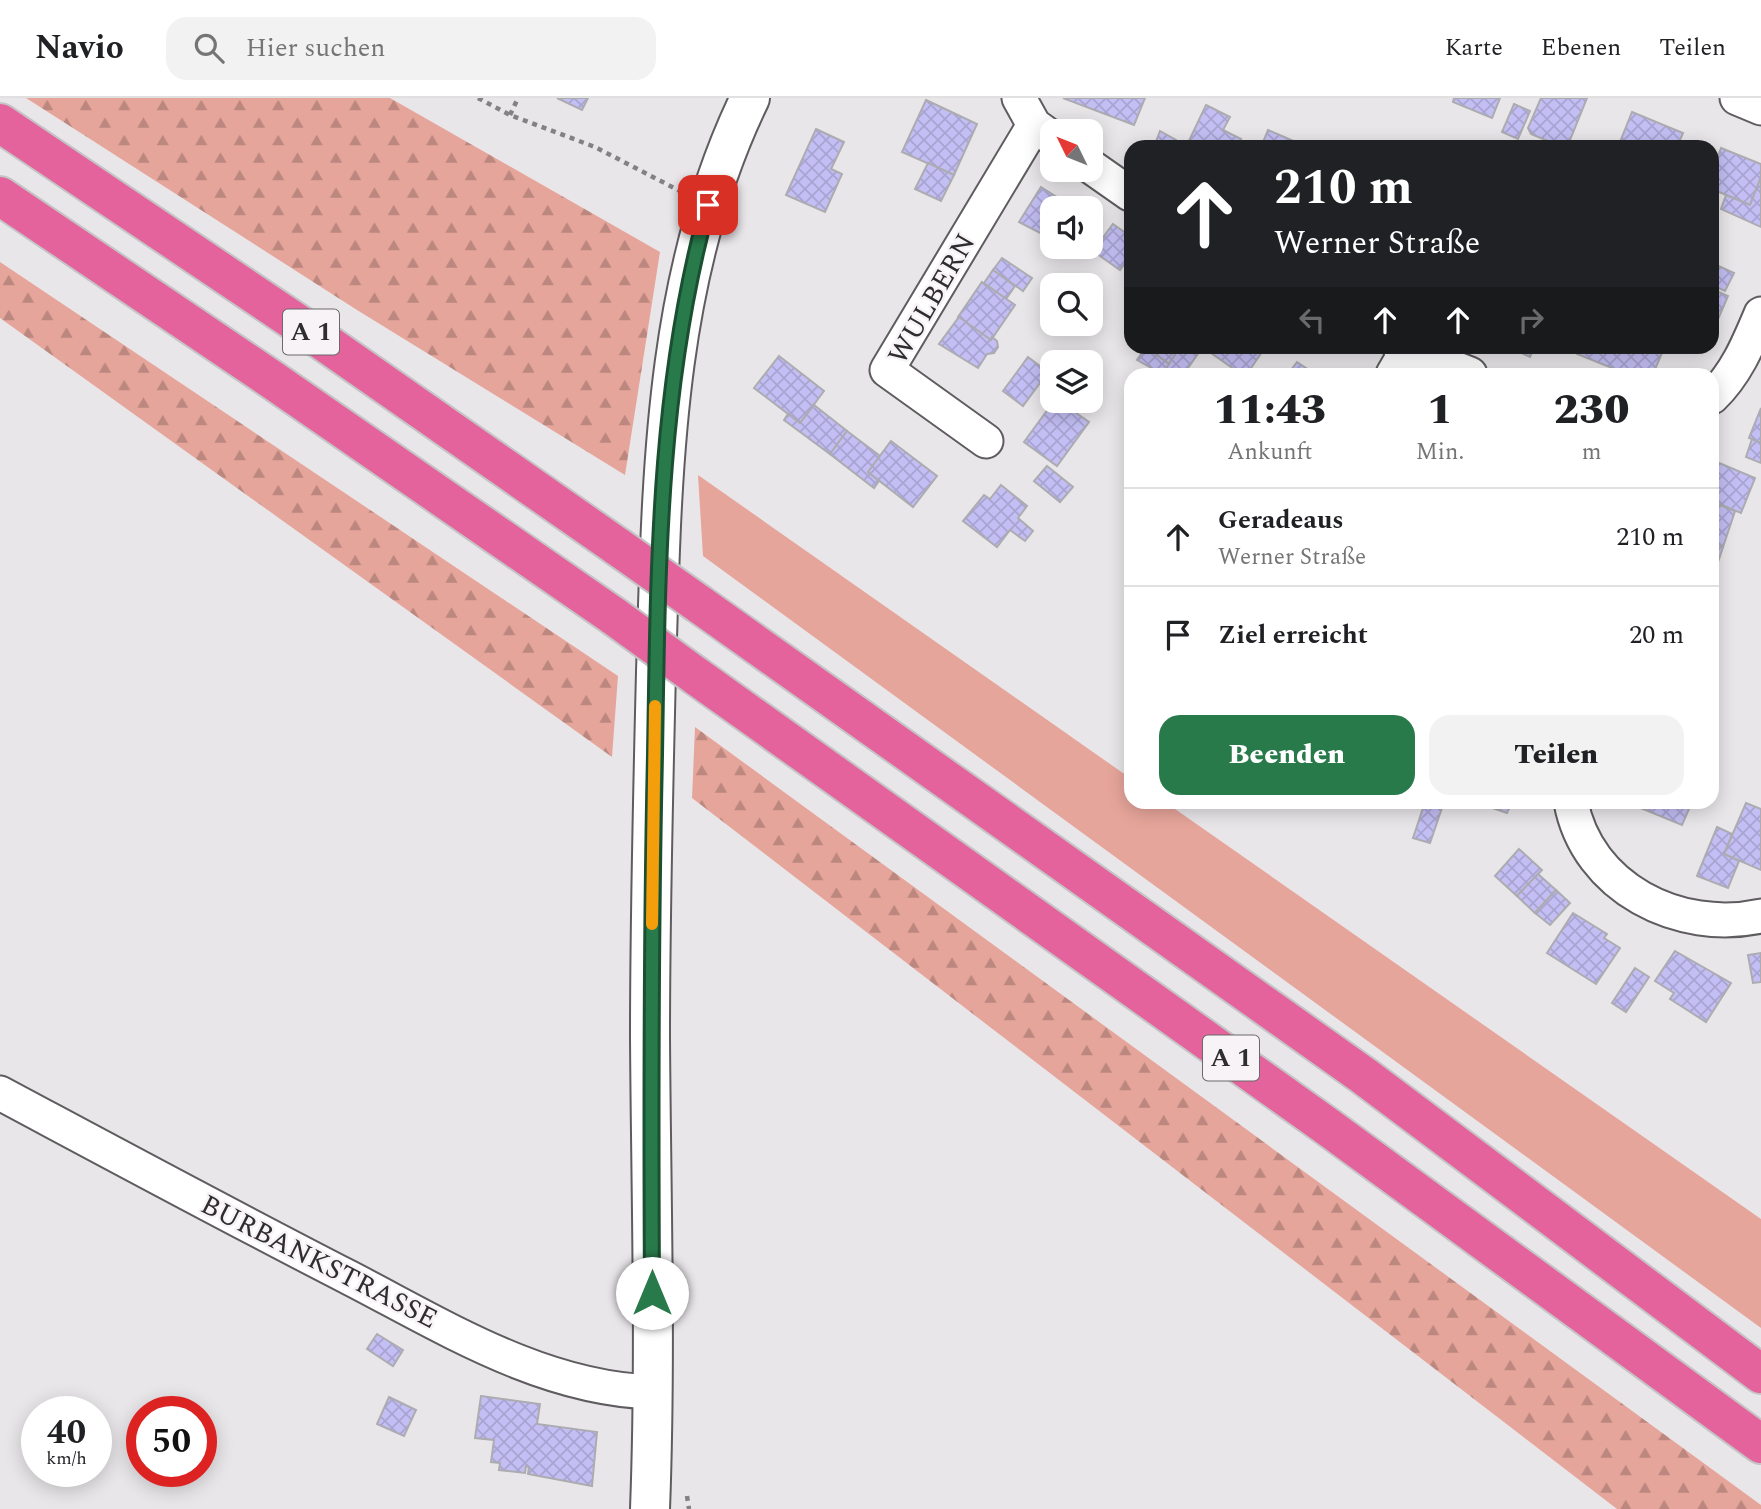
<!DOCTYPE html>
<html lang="de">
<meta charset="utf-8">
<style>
body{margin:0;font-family:Spectral,serif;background:#f2f2f2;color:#202124;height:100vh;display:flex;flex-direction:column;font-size:26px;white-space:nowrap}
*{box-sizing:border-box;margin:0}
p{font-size:23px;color:#757577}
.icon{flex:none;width:38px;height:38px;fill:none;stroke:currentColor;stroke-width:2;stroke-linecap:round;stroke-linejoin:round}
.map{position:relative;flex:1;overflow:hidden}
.drawer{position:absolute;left:1124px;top:270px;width:595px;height:441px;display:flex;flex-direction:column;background:#fff;border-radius:21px;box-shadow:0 4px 18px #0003}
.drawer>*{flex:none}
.top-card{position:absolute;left:1124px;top:42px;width:595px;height:214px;border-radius:21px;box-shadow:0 4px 18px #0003;background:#202124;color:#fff;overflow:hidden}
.needle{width:46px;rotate:313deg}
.tools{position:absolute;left:1040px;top:21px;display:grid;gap:14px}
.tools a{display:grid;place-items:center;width:63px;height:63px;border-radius:14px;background:#fff;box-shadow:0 4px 18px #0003;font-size:35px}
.speed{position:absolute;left:21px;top:1298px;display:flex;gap:14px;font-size:35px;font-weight:700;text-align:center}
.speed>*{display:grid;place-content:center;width:91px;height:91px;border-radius:50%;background:#fff;box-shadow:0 4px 18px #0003;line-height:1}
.speed small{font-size:18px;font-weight:400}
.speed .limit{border:10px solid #d22;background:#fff;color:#111}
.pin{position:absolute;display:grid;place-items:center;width:60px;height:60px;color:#fff;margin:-30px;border-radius:14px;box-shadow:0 4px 10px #0006}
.me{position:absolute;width:77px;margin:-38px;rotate:0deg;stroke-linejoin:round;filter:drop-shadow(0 0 5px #0008)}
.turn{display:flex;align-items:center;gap:24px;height:147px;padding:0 35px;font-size:32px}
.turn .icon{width:91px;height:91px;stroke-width:2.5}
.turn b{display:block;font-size:49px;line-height:60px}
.lanes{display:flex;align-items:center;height:66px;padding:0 35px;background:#0003;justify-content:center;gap:35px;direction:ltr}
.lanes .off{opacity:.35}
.eta{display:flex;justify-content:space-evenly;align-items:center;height:119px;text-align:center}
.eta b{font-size:42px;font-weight:800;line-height:49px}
.primary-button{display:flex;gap:14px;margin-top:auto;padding:14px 35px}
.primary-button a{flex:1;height:80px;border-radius:21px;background:#287a4b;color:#fff;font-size:28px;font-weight:800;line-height:80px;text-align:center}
.primary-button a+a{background:#f2f2f2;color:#202124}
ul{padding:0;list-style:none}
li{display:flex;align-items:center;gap:21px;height:98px;padding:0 35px;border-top:2px solid #e0e0e0}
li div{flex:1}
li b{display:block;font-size:26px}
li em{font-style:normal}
header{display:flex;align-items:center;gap:42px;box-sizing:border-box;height:98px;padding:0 35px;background:#fff;border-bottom:2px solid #e0e0e0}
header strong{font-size:33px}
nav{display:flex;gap:38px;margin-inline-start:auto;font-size:24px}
.search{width:490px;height:63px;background:#f2f2f2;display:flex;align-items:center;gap:18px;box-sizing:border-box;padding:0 24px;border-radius:21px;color:#757577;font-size:26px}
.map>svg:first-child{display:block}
.green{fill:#e6a59b}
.forest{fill:url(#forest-firs)}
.building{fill:url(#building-cross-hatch);stroke:#acacb0;stroke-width:2}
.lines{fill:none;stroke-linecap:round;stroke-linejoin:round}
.street-casing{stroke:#5f5c60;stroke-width:37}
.secondary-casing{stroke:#5f5c60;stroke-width:42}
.highway-casing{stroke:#c5c4c5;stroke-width:42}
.path{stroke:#838184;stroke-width:4.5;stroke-dasharray:5 5;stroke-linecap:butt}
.street{stroke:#fff;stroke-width:33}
.secondary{stroke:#fff;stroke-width:38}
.highway{stroke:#e4639c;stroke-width:38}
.highway-bridge-casing{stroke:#c5c4c5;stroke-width:42;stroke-linecap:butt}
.highway-bridge{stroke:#e4639c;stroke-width:38}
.route-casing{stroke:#1a4f31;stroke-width:18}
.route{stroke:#287a4b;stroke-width:12}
.slow{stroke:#f59e0b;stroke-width:12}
.labels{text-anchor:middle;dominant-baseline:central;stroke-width:5;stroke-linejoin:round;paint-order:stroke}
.shield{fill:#f7f3f7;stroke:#6b696b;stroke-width:2}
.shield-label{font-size:26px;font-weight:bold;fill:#2f2e2f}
.street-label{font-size:28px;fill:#2f2e2f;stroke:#f7f3f7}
</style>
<header>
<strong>Navio</strong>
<div class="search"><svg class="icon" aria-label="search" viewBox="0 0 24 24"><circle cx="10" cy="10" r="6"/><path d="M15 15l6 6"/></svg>Hier suchen</div>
<nav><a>Karte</a><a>Ebenen</a><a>Teilen</a></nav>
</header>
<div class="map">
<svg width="1761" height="1411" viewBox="0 0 1761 1411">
<defs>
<pattern id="forest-firs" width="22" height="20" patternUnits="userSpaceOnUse" patternTransform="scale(1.75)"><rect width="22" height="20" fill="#e6a59b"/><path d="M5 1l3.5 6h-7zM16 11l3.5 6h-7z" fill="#bb877f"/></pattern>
<pattern id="building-cross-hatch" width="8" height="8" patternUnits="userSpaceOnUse" patternTransform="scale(1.75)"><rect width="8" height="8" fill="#c3bff4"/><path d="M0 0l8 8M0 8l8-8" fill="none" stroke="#a8a4d2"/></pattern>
</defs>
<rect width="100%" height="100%" fill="#e9e6ea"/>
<!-- green -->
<polygon class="green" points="698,377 1130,680 1130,704 1165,704 1761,1121 1761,1230 703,458"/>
<!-- forest -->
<g class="forest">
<polygon points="26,0 390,0 660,154 625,377 357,212"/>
<polygon points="0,164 618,578 612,659 0,220"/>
<polygon points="695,629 1761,1407 1761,1411 1617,1411 692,700"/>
</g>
<!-- building -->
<g class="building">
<polygon points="557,0 588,0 582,12"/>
<polygon points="1063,0 1145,0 1134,27"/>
<polygon points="1454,0 1500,0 1492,20 1453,4"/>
<polygon points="1541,0 1587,0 1568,47 1562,49 1531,36 1528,30"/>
<polygon points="926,2 977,26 954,77 902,54"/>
<polygon points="1514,6 1530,13 1518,41 1502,34"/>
<polygon points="1206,7 1230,19 1223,32 1241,41 1237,49 1186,49"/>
<polygon points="1632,14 1683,35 1677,49 1618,49"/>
<polygon points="816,31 844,44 831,71 842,76 825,114 786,97"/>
<polygon points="1268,32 1305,48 1261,49"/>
<polygon points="1160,33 1176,42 1173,49 1154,49"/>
<polygon points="1721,50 1761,66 1761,79 1750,107 1712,91 1712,74"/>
<polygon points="928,65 954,77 941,103 915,91"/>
<polygon points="1761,79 1761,129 1721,111 1726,97 1750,107"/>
<polygon points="1041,89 1074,110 1052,110 1052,141 1019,124"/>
<polygon points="1113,126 1130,138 1130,158 1120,172 1093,153"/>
<polygon points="1002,160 1032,180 1023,193 993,172"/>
<polygon points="1712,165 1734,175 1725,193 1712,187"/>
<polygon points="993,172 1015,188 1006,201 984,185"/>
<polygon points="982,184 1015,207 991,242 958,219"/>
<polygon points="1712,191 1728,198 1716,226 1712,224"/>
<polygon points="959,219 991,242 992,239 997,243 998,249 994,255 987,256 978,270 939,246"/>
<polygon points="1174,248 1179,252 1169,266 1146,249"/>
<polygon points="1181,248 1190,248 1199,254 1184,276 1162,276"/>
<polygon points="1201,248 1266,248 1247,276 1241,276"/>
<polygon points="1517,248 1535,248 1530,259 1515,252"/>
<polygon points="1580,248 1665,248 1653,276 1627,276 1577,256"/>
<polygon points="1146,249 1169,266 1162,276 1137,262"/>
<polygon points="779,258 824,293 800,325 754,290"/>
<polygon points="1028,259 1048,274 1023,308 1003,293"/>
<polygon points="1297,264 1315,276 1288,276"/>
<polygon points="1054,303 1059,303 1089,324 1057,368 1024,344"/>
<polygon points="814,307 847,333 830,356 784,322 788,316 800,325"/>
<polygon points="1761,310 1761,345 1749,340"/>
<polygon points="847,333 880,358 868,374 879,383 874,390 830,356"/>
<polygon points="1752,341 1761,345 1761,365 1746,359"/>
<polygon points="891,343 937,378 913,409 868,374"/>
<polygon points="1712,362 1755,380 1741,415 1712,403"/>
<polygon points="1047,368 1073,389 1060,404 1034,383"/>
<polygon points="1001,387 1027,408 1018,420 1033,433 1025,443 1010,432 997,449 963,423 984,397 990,401"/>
<polygon points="1713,404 1735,413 1723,449 1712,445"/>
<polygon points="1712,445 1723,449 1718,464 1712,462"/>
<polygon points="1425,704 1444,704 1430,745 1413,740"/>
<polygon points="1475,704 1512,704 1507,715"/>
<polygon points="1626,704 1692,704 1682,727"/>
<polygon points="1746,705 1761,711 1761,772 1724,756"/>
<polygon points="1717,729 1732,736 1724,756 1739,763 1728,790 1697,778"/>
<polygon points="1519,751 1542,772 1517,798 1495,778"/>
<polygon points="1538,776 1556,792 1535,815 1517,798"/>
<polygon points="1556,792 1570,805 1550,827 1535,815"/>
<polygon points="1573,815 1607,836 1604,840 1620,850 1596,886 1547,855"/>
<polygon points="1675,853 1731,885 1706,924 1670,901 1674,895 1655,883"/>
<polygon points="1761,855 1761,884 1753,885 1748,857"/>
<polygon points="1635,870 1649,879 1626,914 1612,905"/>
<polygon points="377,1236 403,1252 393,1268 367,1251"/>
<polygon points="481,1298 540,1306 537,1326 597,1334 592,1388 528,1376 529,1369 526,1368 525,1375 499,1372 500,1365 491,1364 494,1342 475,1340"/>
<polygon points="389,1299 416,1312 404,1338 377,1326"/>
</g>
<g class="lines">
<defs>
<g id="street">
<polyline points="1019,0 1034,27 1052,40"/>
<polyline points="1737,0 1761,10"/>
<polyline points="1090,68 1130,96"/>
<polyline points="1399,248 1470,276"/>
<polyline points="1393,276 1407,252"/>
<path d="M1712,299C1736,276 1748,247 1761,216"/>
<polyline points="986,343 887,272 1034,27"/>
<path d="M1571,704C1587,790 1679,836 1761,818"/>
<path d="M0,995C116,1057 231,1119 348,1179C443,1228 542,1291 653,1294"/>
</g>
<path id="secondary" d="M650,1411C656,1254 651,1096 650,939C650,817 653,695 656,574C662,379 663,179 750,0"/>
<g id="highway">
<polyline points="0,25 297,225 618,449"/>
<polyline points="0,98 271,281 615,519"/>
<polyline points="699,506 1364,978 1761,1276"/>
<polyline points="696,578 1328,1029 1761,1346"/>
</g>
</defs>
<!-- street casing -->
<use href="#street" class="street-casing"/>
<!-- secondary casing -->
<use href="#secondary" class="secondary-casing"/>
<!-- highway casing -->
<use href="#highway" class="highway-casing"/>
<!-- path -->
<g class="path">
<polyline points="478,0 510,17 595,49 680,93"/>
<polyline points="510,17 518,0"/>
<polyline points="687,1398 689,1411"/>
</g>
<!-- street -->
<use href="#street" class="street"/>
<!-- secondary -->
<use href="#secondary" class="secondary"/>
<!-- highway -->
<use href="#highway" class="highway"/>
<defs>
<g id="highway-bridge">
<polyline points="618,449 699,506"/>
<polyline points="615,519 696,578"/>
</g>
</defs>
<!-- highway-bridge casing -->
<use href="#highway-bridge" class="highway-bridge-casing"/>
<!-- highway-bridge -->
<use href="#highway-bridge" class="highway-bridge"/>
</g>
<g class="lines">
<defs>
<path id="route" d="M652,1195C651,1015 651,836 655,657C658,470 658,289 708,107"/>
</defs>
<!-- route casing -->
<use href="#route" class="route-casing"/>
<!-- route -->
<use href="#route" class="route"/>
<!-- slow -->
<polyline class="slow" points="652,826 655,608"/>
</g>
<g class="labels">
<!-- shield labels -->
<g class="shield">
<rect x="283" y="211.5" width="56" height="45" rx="5"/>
<rect x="1203" y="937.5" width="56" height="45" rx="5"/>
</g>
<g class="shield-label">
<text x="311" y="234">A 1</text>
<text x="1231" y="960">A 1</text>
</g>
<!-- street labels -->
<g class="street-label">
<text transform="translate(932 201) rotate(-60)">WULBERN</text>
<text transform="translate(319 1164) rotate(27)">BURBANKSTRASSE</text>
</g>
</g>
</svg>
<div class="tools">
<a><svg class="needle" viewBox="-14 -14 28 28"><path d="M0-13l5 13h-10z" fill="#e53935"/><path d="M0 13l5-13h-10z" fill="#757577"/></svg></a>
<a><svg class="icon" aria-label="sound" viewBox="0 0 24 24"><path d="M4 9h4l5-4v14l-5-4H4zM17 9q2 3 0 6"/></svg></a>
<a><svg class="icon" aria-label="search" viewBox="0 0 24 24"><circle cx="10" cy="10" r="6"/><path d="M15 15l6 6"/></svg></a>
<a><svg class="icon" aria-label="layers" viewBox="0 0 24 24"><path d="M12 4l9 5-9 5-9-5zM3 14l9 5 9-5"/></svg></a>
</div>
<div class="speed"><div>40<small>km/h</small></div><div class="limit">50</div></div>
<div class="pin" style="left:708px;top:107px;background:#d93025"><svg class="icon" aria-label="arrive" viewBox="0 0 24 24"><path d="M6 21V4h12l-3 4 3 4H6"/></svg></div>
<svg class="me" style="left:652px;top:1195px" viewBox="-20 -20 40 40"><circle r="19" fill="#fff"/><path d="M0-13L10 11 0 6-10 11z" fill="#287a4b"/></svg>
<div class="top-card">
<div class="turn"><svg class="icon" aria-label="ahead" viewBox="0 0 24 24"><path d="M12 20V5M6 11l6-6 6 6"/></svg><div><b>210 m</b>Werner Straße</div></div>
<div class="lanes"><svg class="icon off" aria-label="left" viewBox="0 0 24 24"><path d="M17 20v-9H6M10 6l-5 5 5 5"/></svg><svg class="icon" aria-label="ahead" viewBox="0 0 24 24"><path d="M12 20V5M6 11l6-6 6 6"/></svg><svg class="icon" aria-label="ahead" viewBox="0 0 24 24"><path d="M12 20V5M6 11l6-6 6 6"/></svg><svg class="icon off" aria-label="right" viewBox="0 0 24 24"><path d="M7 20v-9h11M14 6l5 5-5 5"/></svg></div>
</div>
<section class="drawer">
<div class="eta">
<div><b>11:43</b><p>Ankunft</p></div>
<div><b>1</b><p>Min.</p></div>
<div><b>230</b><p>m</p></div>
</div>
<ul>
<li><svg class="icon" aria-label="ahead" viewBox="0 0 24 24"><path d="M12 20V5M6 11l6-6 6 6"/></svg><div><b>Geradeaus</b><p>Werner Straße</p></div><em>210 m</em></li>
<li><svg class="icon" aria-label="arrive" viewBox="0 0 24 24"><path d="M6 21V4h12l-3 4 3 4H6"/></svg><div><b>Ziel erreicht</b></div><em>20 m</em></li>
</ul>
<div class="primary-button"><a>Beenden</a><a>Teilen</a></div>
</section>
</div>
